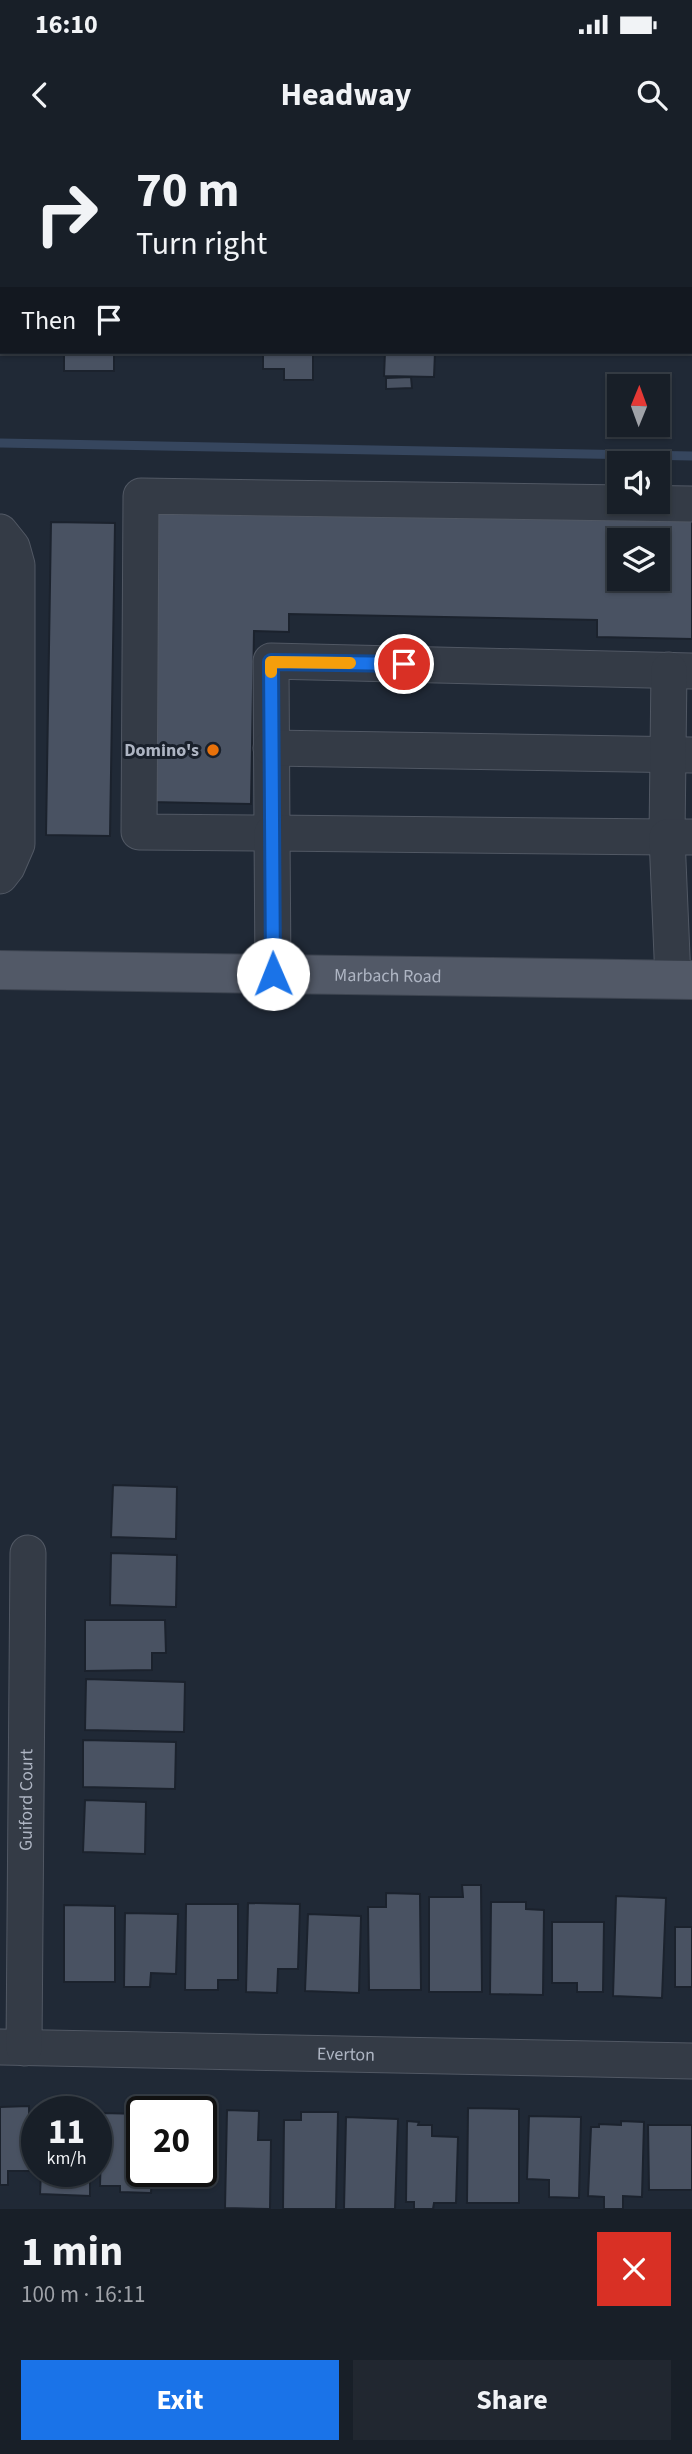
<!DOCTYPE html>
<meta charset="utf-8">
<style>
body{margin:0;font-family:"Source Sans 3",sans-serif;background:#212730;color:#f1f3f6;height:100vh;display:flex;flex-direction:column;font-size:26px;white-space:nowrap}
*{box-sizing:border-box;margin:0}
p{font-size:23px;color:#9fa2a8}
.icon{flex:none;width:38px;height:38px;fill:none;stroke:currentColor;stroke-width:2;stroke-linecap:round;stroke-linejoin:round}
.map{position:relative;height:2069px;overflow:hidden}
.details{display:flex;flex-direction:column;background:#181f28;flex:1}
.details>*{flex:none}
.top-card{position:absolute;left:0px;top:0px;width:693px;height:214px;box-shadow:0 2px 5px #0004,0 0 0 2px #363d45;background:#181f28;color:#f1f3f6;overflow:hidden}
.needle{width:46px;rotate:1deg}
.tools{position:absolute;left:607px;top:234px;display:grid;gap:14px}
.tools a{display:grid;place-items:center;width:63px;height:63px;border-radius:0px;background:#181f28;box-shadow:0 2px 5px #0004,0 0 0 2px #363d45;font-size:35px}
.speed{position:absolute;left:21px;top:1956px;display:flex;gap:14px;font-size:35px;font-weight:700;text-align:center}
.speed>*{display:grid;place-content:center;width:91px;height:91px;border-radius:50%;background:#181f28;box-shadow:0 2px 5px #0004,0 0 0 2px #363d45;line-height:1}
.speed small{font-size:18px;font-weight:400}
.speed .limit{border:4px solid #111;border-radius:10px;background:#fff;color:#111}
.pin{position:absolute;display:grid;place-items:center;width:60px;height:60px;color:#fff;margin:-30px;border:4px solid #fff;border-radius:50%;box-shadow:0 2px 7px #0007}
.me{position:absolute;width:77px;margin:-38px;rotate:359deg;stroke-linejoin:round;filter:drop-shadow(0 0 5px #0008)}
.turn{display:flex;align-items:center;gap:24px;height:147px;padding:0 21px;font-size:32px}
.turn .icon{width:91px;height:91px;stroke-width:2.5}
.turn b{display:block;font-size:49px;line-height:60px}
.then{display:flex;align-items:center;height:66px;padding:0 21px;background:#0003;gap:14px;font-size:26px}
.round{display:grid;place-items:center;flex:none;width:74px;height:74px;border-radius:0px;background:#212730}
.summary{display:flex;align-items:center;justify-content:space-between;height:119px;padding:0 21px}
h1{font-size:42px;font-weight:700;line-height:52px}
.button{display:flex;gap:14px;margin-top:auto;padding:14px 21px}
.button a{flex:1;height:80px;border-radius:0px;background:#1a73e8;color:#fff;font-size:28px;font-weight:700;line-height:80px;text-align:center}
.button a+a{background:#212730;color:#f1f3f6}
.status{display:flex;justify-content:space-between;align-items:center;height:49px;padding:0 35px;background:#181f28;direction:ltr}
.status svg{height:19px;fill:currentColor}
header{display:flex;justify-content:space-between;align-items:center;height:91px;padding:0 21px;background:#181f28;font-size:32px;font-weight:700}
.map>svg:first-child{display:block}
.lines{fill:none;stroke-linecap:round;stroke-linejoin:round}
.stream{stroke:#36465e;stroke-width:9}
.building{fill:#495262;stroke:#1b222d;stroke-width:2;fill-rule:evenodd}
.minor-casing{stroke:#515864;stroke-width:37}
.major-casing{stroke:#3d4450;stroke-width:40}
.minor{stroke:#343b46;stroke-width:35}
.major{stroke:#525967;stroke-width:38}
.route-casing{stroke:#114b97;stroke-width:18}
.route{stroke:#1a73e8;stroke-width:12}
.slow{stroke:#f59e0b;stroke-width:12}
.food-dot{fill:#e8710a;stroke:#19202b;stroke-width:2.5}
.labels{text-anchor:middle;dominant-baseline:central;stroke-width:6;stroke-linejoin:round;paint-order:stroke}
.poi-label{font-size:18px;font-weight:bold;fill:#aeb5c3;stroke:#19202b;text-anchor:end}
.street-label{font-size:18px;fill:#aeb5c3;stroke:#19202b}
</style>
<div class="status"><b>16:10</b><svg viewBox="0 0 49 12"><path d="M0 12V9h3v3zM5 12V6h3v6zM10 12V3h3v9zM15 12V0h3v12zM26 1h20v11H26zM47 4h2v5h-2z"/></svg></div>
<header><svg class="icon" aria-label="back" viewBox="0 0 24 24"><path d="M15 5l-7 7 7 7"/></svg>Headway<svg class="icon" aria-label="search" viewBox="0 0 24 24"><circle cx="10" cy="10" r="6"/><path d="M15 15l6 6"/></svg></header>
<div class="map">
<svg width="692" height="2069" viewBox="0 0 692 2069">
<rect width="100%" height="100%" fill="#202936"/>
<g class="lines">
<!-- stream -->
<polyline class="stream" points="0,303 692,316"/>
</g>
<!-- building -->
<g class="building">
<polygon points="132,0 240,0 132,2"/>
<polygon points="281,0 372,0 281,2"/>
<rect x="64" y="212" width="50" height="19"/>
<polygon points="263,212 313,212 313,240 284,240 284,229 263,229"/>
<polygon points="385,212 435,212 434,237 384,236"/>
<polygon points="411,237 412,248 386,249 386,238"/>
<path d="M154,370L692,381V499L597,497V480L289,474V492L254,491L251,664L149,662ZM620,401H658V439H620Z"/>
<polygon points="51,382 115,383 110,696 46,695"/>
<polygon points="113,1345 177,1347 176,1399 111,1397"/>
<polygon points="111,1413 177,1415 176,1467 110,1465"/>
<polygon points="85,1480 165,1480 166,1513 152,1513 152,1530 85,1531"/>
<polygon points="86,1539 185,1542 184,1592 85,1590"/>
<polygon points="83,1600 176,1602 175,1649 83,1647"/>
<polygon points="85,1660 146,1662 145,1714 83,1712"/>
<polygon points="462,1745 481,1745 482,1852 429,1852 429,1757 463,1757"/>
<polygon points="386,1753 420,1754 421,1850 369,1850 368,1767 386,1767"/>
<polygon points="616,1756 666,1758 662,1858 613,1856"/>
<polygon points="491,1762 526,1762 526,1769 544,1770 543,1855 490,1854"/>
<polygon points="248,1763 300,1764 298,1829 278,1829 277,1853 246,1852"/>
<polygon points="186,1764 238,1764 238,1840 218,1840 218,1850 185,1850"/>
<polygon points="64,1765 115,1766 115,1842 64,1842"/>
<polygon points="125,1773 178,1774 176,1834 151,1833 150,1847 124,1847"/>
<polygon points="308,1774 361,1776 359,1853 305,1851"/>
<polygon points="552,1782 604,1782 603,1852 577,1852 577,1843 552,1843"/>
<rect x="675" y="1787" width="17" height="60"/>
<polygon points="29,1966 30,2031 8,2031 8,2045 0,2045 0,1967"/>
<polygon points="468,1968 519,1969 519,2063 467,2063"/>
<polygon points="227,1970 259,1971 258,2000 271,2000 270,2069 225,2068"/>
<polygon points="301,1972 338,1972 336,2069 283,2069 284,1980 301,1980"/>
<polygon points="102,1973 142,1974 142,2032 152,2032 151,2053 120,2052 120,2046 100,2046"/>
<polygon points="201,1975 207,1975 208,2040 161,2040 161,2032 201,2032"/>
<polygon points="529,1976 581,1977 579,2058 549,2057 549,2040 527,2039"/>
<polygon points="346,1977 398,1979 395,2069 344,2069"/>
<polygon points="407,1981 419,1982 418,1985 432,1985 432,1996 458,1997 456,2063 434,2063 433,2069 414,2069 414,2062 406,2062"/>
<polygon points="621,1981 644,1982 642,2057 623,2056 623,2069 604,2069 604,2057 588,2056 591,1987 599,1987 599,1984 621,1985"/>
<polygon points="648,1985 692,1985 692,2050 649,2050"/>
<polygon points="41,2032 90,2032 90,2056 40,2054"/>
</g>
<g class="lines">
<defs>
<g id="minor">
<polyline points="70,2 70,0"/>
<polyline points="431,2 431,0"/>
<polyline points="0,80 2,80"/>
<polyline points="692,364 141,356 139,692 272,693 271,521 692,531"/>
<polyline points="0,392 12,407 17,425 17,704 7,727 0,736"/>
<polyline points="271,608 691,615"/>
<polyline points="273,834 272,693 667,697 669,530"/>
<polyline points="673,840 667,697 692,697"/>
<path id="s1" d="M0,1907L692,1921"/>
<path id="s2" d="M24,1908L28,1413"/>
</g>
<g id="major">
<path id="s3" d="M0,830L692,840"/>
</g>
</defs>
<!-- minor casing -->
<use href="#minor" class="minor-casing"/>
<!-- major casing -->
<use href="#major" class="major-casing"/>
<!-- minor -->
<use href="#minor" class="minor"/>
<!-- major -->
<use href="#major" class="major"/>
</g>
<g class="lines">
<defs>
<polyline id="route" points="273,834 271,522 404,524"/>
</defs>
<!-- route casing -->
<use href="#route" class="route-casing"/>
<!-- route -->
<use href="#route" class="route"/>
<!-- slow -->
<polyline class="slow" points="271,532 271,522 350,523"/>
</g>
<!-- markers -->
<circle class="food-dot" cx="213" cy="610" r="7"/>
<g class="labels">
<!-- poi labels -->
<g class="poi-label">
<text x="199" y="610">Domino's</text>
</g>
<!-- street labels -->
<g class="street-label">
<text stroke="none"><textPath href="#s3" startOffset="388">Marbach Road</textPath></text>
<text stroke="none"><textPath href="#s2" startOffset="248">Guiford Court</textPath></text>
<text stroke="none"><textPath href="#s1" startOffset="346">Everton</textPath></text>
</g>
</g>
</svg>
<div class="tools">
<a><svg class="needle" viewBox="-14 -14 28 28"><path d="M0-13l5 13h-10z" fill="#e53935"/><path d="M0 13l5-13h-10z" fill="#9fa2a8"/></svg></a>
<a><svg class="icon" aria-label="sound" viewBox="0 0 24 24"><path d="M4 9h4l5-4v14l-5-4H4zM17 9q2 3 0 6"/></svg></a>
<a><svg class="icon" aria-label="layers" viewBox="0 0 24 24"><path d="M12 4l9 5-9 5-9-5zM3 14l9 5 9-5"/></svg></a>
</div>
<div class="speed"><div>11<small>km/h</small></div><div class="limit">20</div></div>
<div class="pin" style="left:404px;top:524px;background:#d93025"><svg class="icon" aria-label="arrive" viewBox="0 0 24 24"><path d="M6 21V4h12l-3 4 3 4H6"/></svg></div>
<svg class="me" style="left:273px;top:834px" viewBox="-20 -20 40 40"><circle r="19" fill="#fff"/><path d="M0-13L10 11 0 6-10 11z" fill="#1a73e8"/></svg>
<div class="top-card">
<div class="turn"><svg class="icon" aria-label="right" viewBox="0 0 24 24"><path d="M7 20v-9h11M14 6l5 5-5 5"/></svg><div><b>70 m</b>Turn right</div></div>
<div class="then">Then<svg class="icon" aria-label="arrive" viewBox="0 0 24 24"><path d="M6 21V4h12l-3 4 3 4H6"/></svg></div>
</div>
</div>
<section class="details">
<div class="summary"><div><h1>1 min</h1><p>100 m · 16:11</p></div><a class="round" style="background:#d93025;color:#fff"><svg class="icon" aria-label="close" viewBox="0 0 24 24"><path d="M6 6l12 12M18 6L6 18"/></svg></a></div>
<div class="button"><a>Exit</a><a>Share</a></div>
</section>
